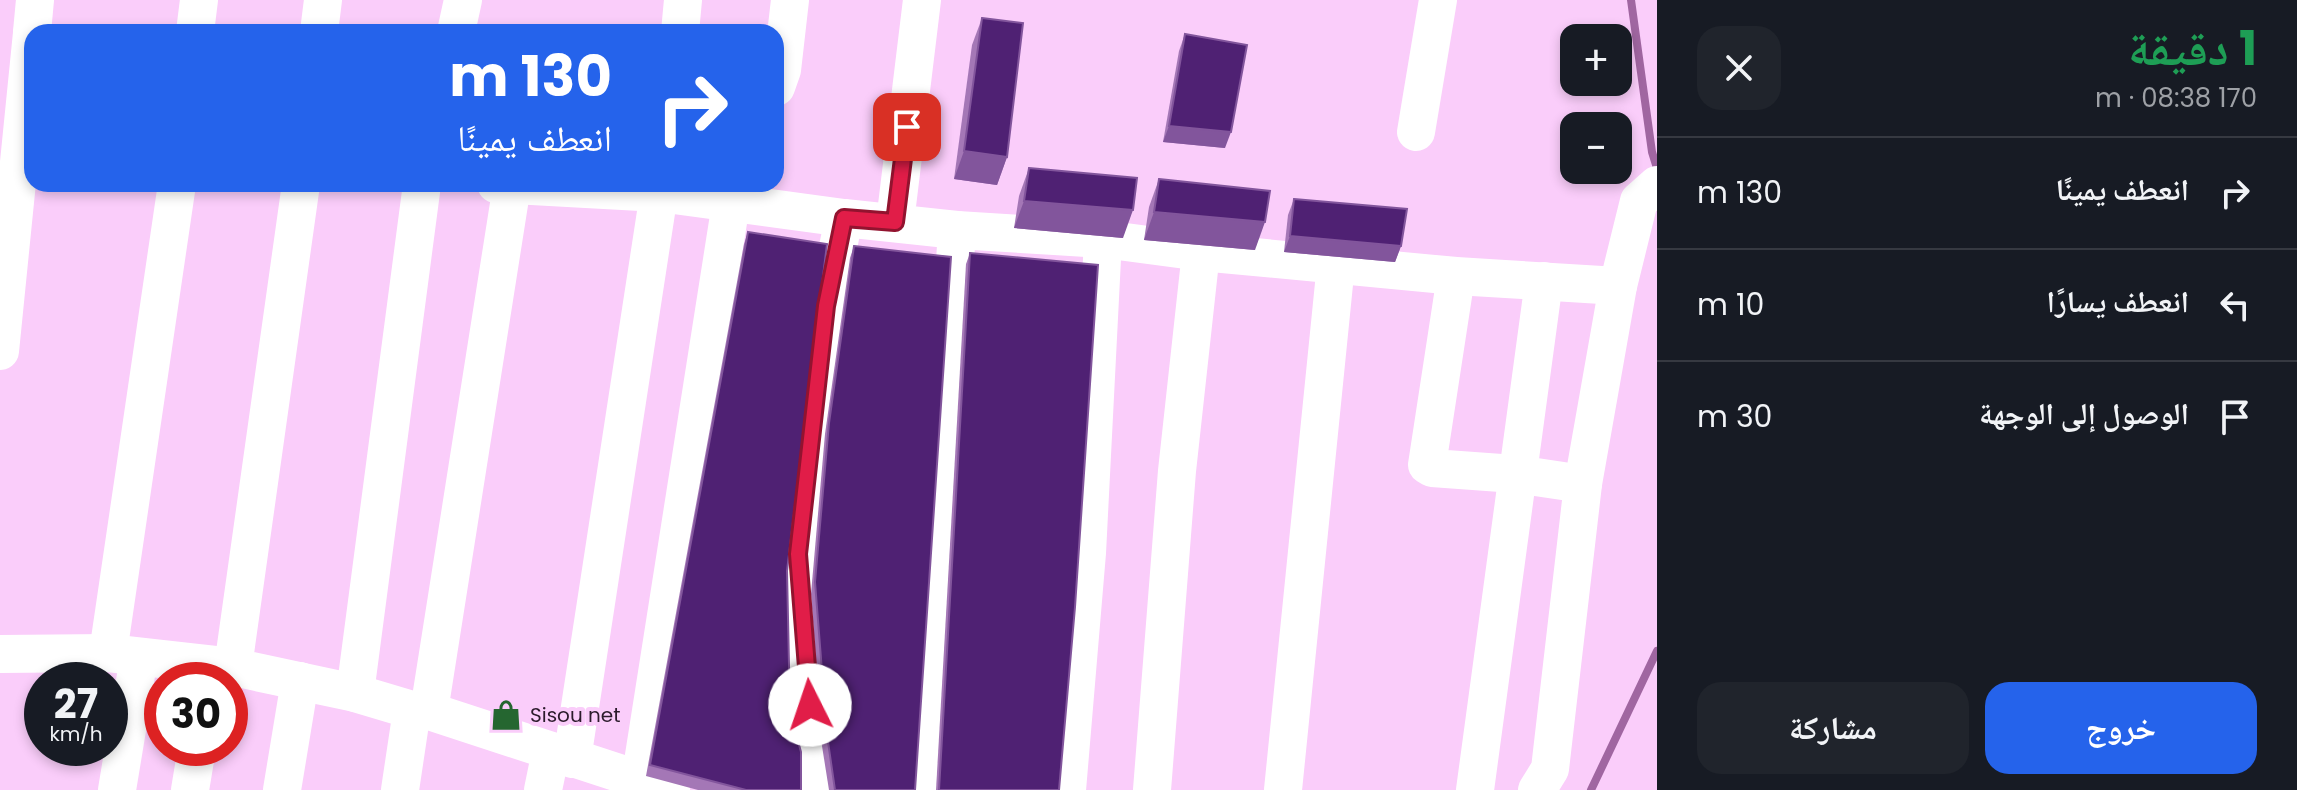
<!DOCTYPE html>
<html lang="ar">
<meta charset="utf-8">
<style>
body{margin:0;font-family:Poppins,"Noto Naskh Arabic",sans-serif;background:#20242c;color:#f1f3f6;direction:rtl;height:100vh;display:flex;flex-direction:column;font-size:30px;white-space:nowrap}
*{box-sizing:border-box;margin:0}
p{font-size:26px;color:#9ea1a6}
.icon{flex:none;width:44px;height:44px;fill:none;stroke:currentColor;stroke-width:2;stroke-linecap:round;stroke-linejoin:round}
.map{position:relative;flex:1;overflow:hidden;direction:ltr}
.drawer{display:flex;flex-direction:column;background:#171b24;width:640px}
.drawer>*{flex:none}
.hud{position:absolute;left:24px;top:24px;width:760px;height:168px;border-radius:24px;box-shadow:0 4px 12px #0003;direction:rtl;background:#2563eb;color:#fff;overflow:hidden}
.controls{position:absolute;left:1560px;top:24px;display:grid;gap:16px}
.controls a{display:grid;place-items:center;width:72px;height:72px;border-radius:16px;background:#171b24;box-shadow:0 4px 12px #0003;font-size:40px}
.speed{position:absolute;left:24px;top:662px;display:flex;gap:16px;font-size:40px;font-weight:700;text-align:center}
.speed>*{display:grid;place-content:center;width:104px;height:104px;border-radius:50%;background:#171b24;box-shadow:0 4px 12px #0003;line-height:1}
.speed small{font-size:20px;font-weight:400}
.speed .limit{border:12px solid #d22;background:#fff;color:#111}
.pin{position:absolute;display:grid;place-items:center;width:68px;height:68px;color:#fff;margin:-34px;border-radius:16px;box-shadow:0 4px 12px #0006}
.me{position:absolute;width:88px;margin:-44px;rotate:356deg;stroke-linejoin:round;filter:drop-shadow(0 0 6px #0008)}
.turn{display:flex;align-items:center;gap:28px;height:168px;padding:0 40px;font-size:36px}
.turn .icon{width:104px;height:104px;stroke-width:2.5}
.turn b{display:block;font-size:56px;line-height:68px}
.round{display:grid;place-items:center;flex:none;width:84px;height:84px;border-radius:24px;background:#20242c}
.headline{display:flex;align-items:center;justify-content:space-between;height:136px;padding:0 40px}
h1{font-size:48px;font-weight:700;line-height:60px;color:#1e9e55}
.action{display:flex;gap:16px;margin-top:auto;padding:16px 40px}
.action a{flex:1;height:92px;border-radius:24px;background:#2563eb;color:#fff;font-size:32px;font-weight:700;line-height:92px;text-align:center}
.action a+a{background:#20242c;color:#f1f3f6}
ul{padding:0;list-style:none}
li{display:flex;align-items:center;gap:24px;height:112px;padding:0 40px;border-top:2px solid #363941}
li div{flex:1}
li b{display:block;font-size:30px}
li em{font-style:normal}
main{display:flex;flex:1;min-height:0}
.map>svg:first-child{display:block}
.lines{fill:none;stroke-linecap:round;stroke-linejoin:round}
.stream{stroke:#a066a1;stroke-width:8}
.minor{stroke:#fff;stroke-width:38}
.wall{fill:#a477b6}
.shaded-wall{fill:#82559c}
.building{fill:#4f2173;stroke:#82559c;stroke-width:2}
.route-casing{stroke:#92132f;stroke-width:20}
.route{stroke:#e11d48;stroke-width:14}
.labels{text-anchor:middle;dominant-baseline:central;stroke-width:8;stroke-linejoin:round;paint-order:stroke}
.poi-label{font-size:20px;fill:#2c1b2c;stroke:#facdfa;text-anchor:start}
</style>
<main>
<section class="drawer">
<div class="headline"><div><h1>1 دقيقة</h1><p>170 m · 08:38</p></div><a class="round"><svg class="icon" aria-label="close" viewBox="0 0 24 24"><path d="M6 6l12 12M18 6L6 18"/></svg></a></div>
<ul>
<li><svg class="icon" aria-label="right" viewBox="0 0 24 24"><path d="M7 20v-9h11M14 6l5 5-5 5"/></svg><div><b>انعطف يمينًا</b></div><em>130 m</em></li>
<li><svg class="icon" aria-label="left" viewBox="0 0 24 24"><path d="M17 20v-9H6M10 6l-5 5 5 5"/></svg><div><b>انعطف يسارًا</b></div><em>10 m</em></li>
<li><svg class="icon" aria-label="arrive" viewBox="0 0 24 24"><path d="M6 21V4h12l-3 4 3 4H6"/></svg><div><b>الوصول إلى الوجهة</b></div><em>30 m</em></li>
</ul>
<div class="action"><a>خروج</a><a>مشاركة</a></div>
</section>
<div class="map">
<svg width="1657" height="790" viewBox="0 0 1657 790">
<rect width="100%" height="100%" fill="#facdfa"/>
<g class="lines">
<!-- stream -->
<g class="stream">
<polyline points="1631,0 1652,152 1657,168"/>
<polyline points="1591,790 1657,651"/>
</g>
<!-- minor -->
<g class="minor">
<polyline points="32,32 35,0"/>
<polyline points="195,32 199,0"/>
<polyline points="319,32 323,0"/>
<polyline points="456,32 463,0"/>
<polyline points="680,32 683,0"/>
<polyline points="776,87 782,70 790,0"/>
<polyline points="1416,132 1438,0"/>
<polyline points="496,184 659,193 844,218 957,230 1103,239 1201,252 1456,276 1618,286 1639,201 1657,185"/>
<polyline points="895,222 922,0"/>
<polyline points="1456,276 1427,465 1432,468 1515,474 1583,484"/>
<polyline points="0,351 32,33"/>
<polyline points="108,653 177,184"/>
<polyline points="0,654 108,653 233,667 355,693 412,710 429,711 671,790"/>
<polyline points="233,667 301,184"/>
<polyline points="355,693 422,184"/>
<polyline points="429,711 512,185"/>
<polyline points="572,759 659,193"/>
<polyline points="640,781 731,203"/>
<polyline points="117,790 139,657"/>
<polyline points="190,790 197,748"/>
<polyline points="282,790 300,681"/>
<polyline points="400,790 412,710"/>
<polyline points="543,790 551,751"/>
<polyline points="818,790 798,554 826,306 844,218"/>
<polyline points="921,790 957,230"/>
<polyline points="1067,790 1087,553 1103,239"/>
<polyline points="1152,790 1177,471 1201,252"/>
<polyline points="1283,790 1336,264"/>
<polyline points="1475,790 1544,281"/>
<polyline points="1537,790 1550,769 1583,484 1618,286"/>
</g>
</g>
<!-- wall -->
<g class="wall">
<polygon points="982,18 1007,157 997,185 954,179 972,45"/>
<polygon points="1185,34 1225,148 1163,142 1179,51"/>
<polygon points="1029,168 1123,238 1014,228 1019,196"/>
<polygon points="1159,179 1255,250 1144,240 1149,207"/>
<polygon points="1294,199 1401,246 1395,262 1284,252 1288,215"/>
<polygon points="748,232 787,571 790,712 801,790 698,790 646,776 744,244"/>
<polygon points="854,246 915,790 829,790 822,746 811,594 825,434 850,258"/>
<polygon points="970,253 1059,790 936,790 966,264"/>
</g>
<!-- shaded-wall -->
<g class="shaded-wall">
<polygon points="1169,126 1231,132 1225,148 1163,142"/>
<polygon points="964,151 1007,157 997,185 954,179"/>
<polygon points="1024,201 1133,210 1123,238 1014,228"/>
<polygon points="1154,212 1265,222 1255,250 1144,240"/>
<polygon points="1290,236 1401,246 1395,262 1284,252"/>
</g>
<!-- building -->
<g class="building">
<polygon points="982,18 1023,23 1007,157 964,151"/>
<polygon points="1185,34 1247,45 1231,132 1169,126"/>
<polygon points="1029,168 1137,178 1133,210 1024,201"/>
<polygon points="1159,179 1270,191 1265,222 1154,212"/>
<polygon points="1294,199 1407,209 1401,246 1290,236"/>
<polygon points="748,232 827,244 787,571 790,712 801,752 801,790 746,790 650,765"/>
<polygon points="854,246 951,257 915,790 835,790 827,735 815,582 829,423"/>
<polygon points="970,253 1098,265 1075,607 1059,790 939,790"/>
</g>
<g class="lines">
<defs>
<polyline id="route" points="810,705 798,554 826,306 844,218 895,222 907,127"/>
</defs>
<!-- route casing -->
<use href="#route" class="route-casing"/>
<!-- route -->
<use href="#route" class="route"/>
</g>
<!-- icons -->
<defs>
<symbol id="shop-bare" viewBox="-9 -9 18 18"><path d="M-5-2.5h2.3a2.7 3.5 0 0 1 5.4 0H5L5.5 6h-11ZM-1.5-2.5h3a1.5 2.3 0 0 0-3 0Z" fill="#256630" stroke="#facdfa" stroke-width="2.5" paint-order="stroke"/></symbol>
</defs>
<g fill-rule="evenodd">
<use href="#shop-bare" x="484" y="693" width="44" height="44"/>
</g>
<g class="labels">
<!-- poi labels -->
<g class="poi-label">
<text x="530" y="715">Sisou net</text>
</g>
</g>
</svg>
<div class="controls">
<a>+</a>
<a>−</a>
</div>
<div class="speed"><div>27<small>km/h</small></div><div class="limit">30</div></div>
<div class="pin" style="left:907px;top:127px;background:#d93025"><svg class="icon" aria-label="arrive" viewBox="0 0 24 24"><path d="M6 21V4h12l-3 4 3 4H6"/></svg></div>
<svg class="me" style="left:810px;top:705px" viewBox="-20 -20 40 40"><circle r="19" fill="#fff"/><path d="M0-13L10 11 0 6-10 11z" fill="#e11d48"/></svg>
<div class="hud">
<div class="turn"><svg class="icon" aria-label="right" viewBox="0 0 24 24"><path d="M7 20v-9h11M14 6l5 5-5 5"/></svg><div><b>130 m</b>انعطف يمينًا</div></div>
</div>
</div>
</main>
